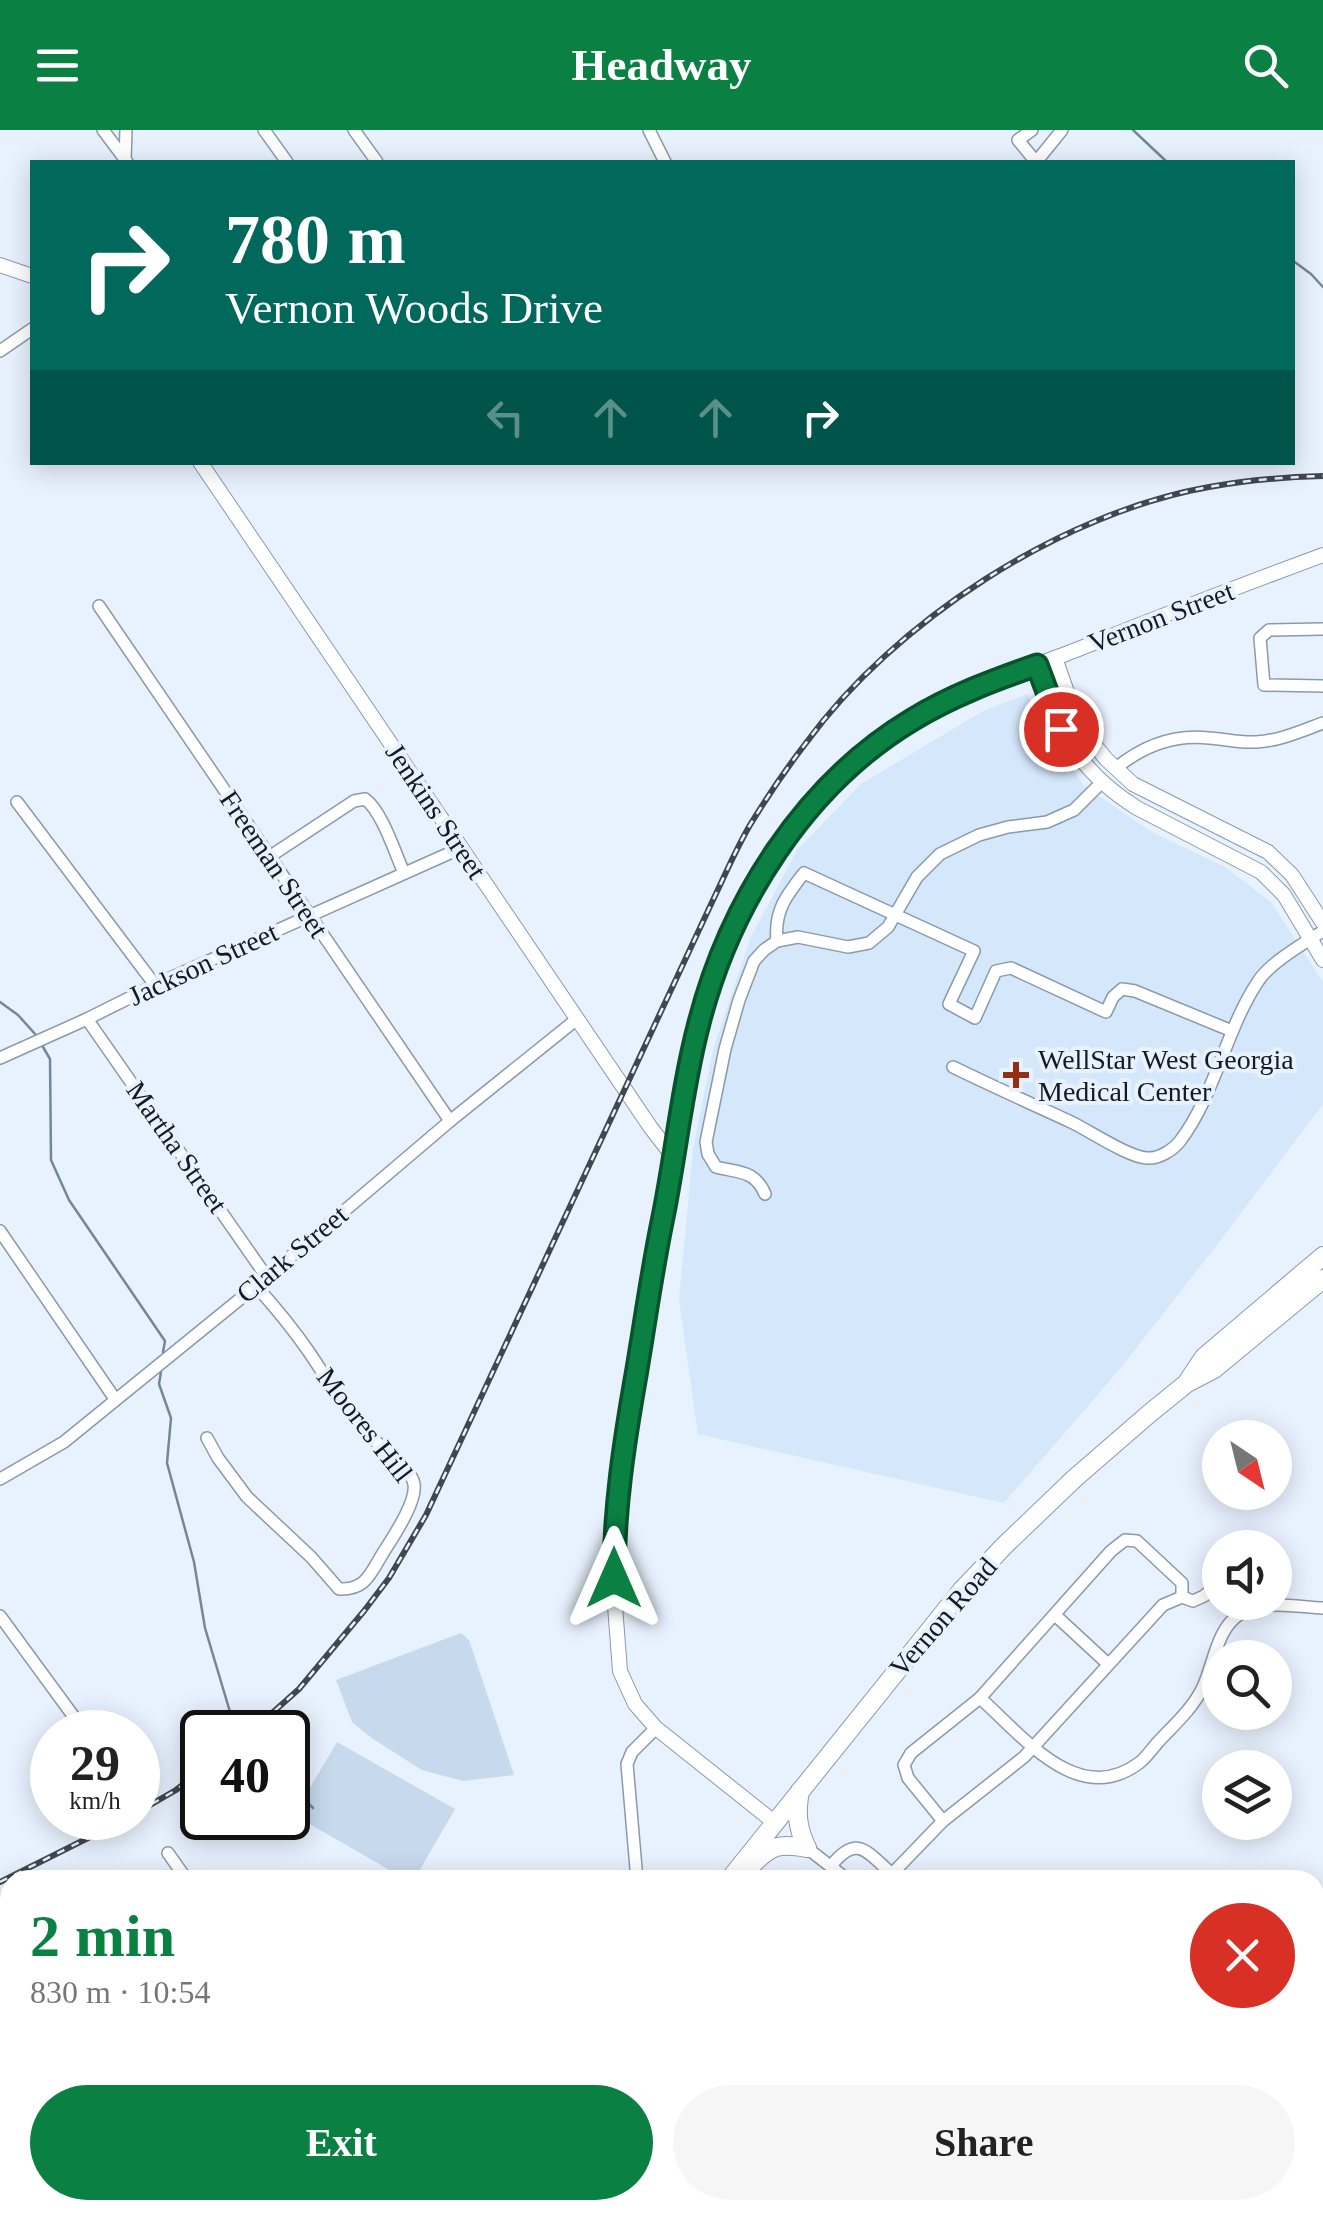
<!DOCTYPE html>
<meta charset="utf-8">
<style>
body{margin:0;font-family:"Times New Roman",serif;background:#f6f6f6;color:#222;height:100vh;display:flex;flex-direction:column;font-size:38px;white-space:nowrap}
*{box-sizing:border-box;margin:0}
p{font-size:32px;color:#767676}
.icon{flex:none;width:55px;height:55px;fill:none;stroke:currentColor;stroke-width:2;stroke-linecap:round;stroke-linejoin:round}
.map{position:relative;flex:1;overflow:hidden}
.details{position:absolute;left:0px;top:1740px;width:1325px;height:350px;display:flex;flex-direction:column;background:#fff;border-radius:30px 30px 0 0;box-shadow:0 5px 25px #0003}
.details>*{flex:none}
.banner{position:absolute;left:30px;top:30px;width:1265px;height:305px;border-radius:0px;box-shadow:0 5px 25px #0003;background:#00695c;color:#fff;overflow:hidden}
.needle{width:65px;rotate:145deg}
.tools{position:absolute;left:1202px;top:1290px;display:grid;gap:20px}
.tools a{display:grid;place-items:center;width:90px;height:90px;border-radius:50%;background:#fff;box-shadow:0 5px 25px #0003;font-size:50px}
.speed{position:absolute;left:30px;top:1580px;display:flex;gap:20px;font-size:50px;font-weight:700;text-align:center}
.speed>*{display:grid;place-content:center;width:130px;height:130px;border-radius:50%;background:#fff;box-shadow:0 5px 25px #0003;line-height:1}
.speed small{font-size:25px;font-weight:400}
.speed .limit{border:5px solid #111;border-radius:15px;background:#fff;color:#111}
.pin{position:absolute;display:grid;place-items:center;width:85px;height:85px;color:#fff;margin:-42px;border:5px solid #fff;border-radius:50%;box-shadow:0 2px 10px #0007}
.me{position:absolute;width:110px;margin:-55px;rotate:0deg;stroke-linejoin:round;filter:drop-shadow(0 0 8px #0008)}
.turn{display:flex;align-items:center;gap:35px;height:210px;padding:0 30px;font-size:45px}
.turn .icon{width:130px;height:130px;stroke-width:2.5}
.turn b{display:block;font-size:70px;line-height:85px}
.lanes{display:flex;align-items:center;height:95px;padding:0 30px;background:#0003;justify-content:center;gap:50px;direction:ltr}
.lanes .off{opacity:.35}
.round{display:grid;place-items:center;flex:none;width:105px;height:105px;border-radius:52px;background:#f6f6f6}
.overview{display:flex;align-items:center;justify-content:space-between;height:170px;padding:0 30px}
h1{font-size:60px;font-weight:700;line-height:75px;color:#0b8043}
.action{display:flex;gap:20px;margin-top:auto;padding:20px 30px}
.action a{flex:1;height:115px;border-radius:60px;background:#0b8043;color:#fff;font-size:40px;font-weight:700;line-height:115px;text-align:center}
.action a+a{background:#f6f6f6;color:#222}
header{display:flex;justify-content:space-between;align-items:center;height:130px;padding:0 30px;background:#0b8043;color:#fff;font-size:45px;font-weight:700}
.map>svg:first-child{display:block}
.built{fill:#d4e7fb}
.green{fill:#c7d9ec}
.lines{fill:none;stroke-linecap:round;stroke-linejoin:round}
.stream{stroke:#72879c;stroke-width:2.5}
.minor-casing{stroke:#899aab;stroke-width:14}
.tertiary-casing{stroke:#899aab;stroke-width:16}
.primary-casing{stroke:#899aab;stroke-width:20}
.minor{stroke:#fff;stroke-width:11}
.tertiary{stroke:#fff;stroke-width:14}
.primary{stroke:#fff;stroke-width:18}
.rail-casing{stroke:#40474e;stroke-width:6}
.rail{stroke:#e8f2fe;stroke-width:2.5;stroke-dasharray:8;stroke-linecap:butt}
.route-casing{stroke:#07532c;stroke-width:25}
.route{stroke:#0b8043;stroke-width:18}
.poi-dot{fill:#962f11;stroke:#e8f2fe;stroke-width:4}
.labels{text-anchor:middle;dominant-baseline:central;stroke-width:8;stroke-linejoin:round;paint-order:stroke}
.street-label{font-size:28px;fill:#141a20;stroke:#e8f2fe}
.poi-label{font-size:28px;fill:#141a20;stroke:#e8f2fe;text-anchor:start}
</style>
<header><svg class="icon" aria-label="menu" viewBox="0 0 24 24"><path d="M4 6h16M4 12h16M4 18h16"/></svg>Headway<svg class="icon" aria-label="search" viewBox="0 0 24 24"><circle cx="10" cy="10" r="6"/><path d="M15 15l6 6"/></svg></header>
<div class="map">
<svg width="1323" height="2090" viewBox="0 0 1323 2090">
<rect width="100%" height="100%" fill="#e8f2fe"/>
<!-- built -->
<g class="built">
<polygon points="1027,564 1083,655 1150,701 1225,737 1271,772 1323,852 1323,974 1213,1120 1119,1240 1004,1373 698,1304 679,1170 693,1019 714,916 751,807 797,720 861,654 983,581"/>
<polygon points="0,1919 10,1934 10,2080 109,2080 116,2090 0,2090"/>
</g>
<!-- green -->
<g class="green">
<polygon points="461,1503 469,1510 514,1645 463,1651 422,1640 373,1609 352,1592 336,1550"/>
<polygon points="337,1612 455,1679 414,1750 407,1750 294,1685"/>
</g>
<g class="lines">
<!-- stream -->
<g class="stream">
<polyline points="1133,0 1167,32"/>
<polyline points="1292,130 1311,144 1323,157"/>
<polyline points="0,872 18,885 36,905"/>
<polyline points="43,917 50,929 51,1030 69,1070 165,1211 163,1222"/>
<polyline points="161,1242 159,1254 171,1288 167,1333 194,1432 205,1498 236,1602"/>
<polyline points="288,1658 297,1662 313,1678"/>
</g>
<defs>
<g id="minor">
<polyline points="103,0 127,32"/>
<polyline points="264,0 287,32"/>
<polyline points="354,0 377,32"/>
<polyline points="649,0 665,32"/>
<polyline points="1032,0 1018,10 1036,32 1062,0"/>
<polyline points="125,29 126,0"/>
<polyline points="0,221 32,199"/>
<polyline points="99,476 450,991"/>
<polyline points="1323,499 1269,500 1260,508 1264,555 1323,556"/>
<path d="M1116,638C1143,616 1174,604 1209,608C1225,609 1240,613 1256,612C1279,611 1301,601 1323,593"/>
<polyline points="17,672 155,855"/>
<path d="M269,727L354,671L365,669C382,681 395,723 404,743"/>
<path d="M777,811C774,781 786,766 804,743L974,821L949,874L975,888L996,841L1011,838L1106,882L1113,867L1122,859L1135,861L1232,901"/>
<polyline points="87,889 266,1146"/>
<polyline points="0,928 87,889 155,855 461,718"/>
<path d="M953,937C992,956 1032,974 1071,992C1090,1001 1128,1027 1147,1028C1159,1029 1173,1020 1180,1011C1214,967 1226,900 1257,853C1269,833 1303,814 1323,801"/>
<path d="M765,1064C755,1040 739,1043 716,1037L708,1024L706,1012L725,919L739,870L754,831L764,820L777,811L798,807L848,817L869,813L888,797L917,747L940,724L979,705L1008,697L1047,692L1074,680L1102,652"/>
<polyline points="0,1101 115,1269"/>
<path d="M207,1308L218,1328L247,1367L311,1427L339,1459C366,1460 370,1444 383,1423C393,1407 417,1372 414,1354C411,1337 380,1317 368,1304C344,1279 328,1250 309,1222C293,1199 275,1177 256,1156"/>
<polyline points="0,1349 64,1312 256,1156 450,991 577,889"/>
<polyline points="1055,1485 1108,1534"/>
<polyline points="0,1486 85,1602"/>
<path d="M980,1568C1022,1605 1078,1679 1139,1633C1147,1627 1153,1617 1160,1610C1175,1594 1193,1578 1203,1557C1214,1533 1217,1498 1240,1484C1264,1469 1297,1477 1323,1478"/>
<polyline points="943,1691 908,1648 904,1635 911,1623 980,1568 1111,1421 1125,1410 1137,1411 1182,1453 1182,1467"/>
<polyline points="807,1718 848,1750"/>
<polyline points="168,1723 187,1750"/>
<path d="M831,1736C857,1703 867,1722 892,1744"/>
<polyline points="637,1750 627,1634 632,1622 656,1598"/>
<polyline points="886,1750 943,1691 1024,1627 1163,1475 1182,1467 1193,1471 1204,1466 1220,1452"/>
<polyline points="0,1777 10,1793"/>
<polyline points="189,2080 195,2090"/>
<polyline points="415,2080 422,2090"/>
<polyline points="720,2080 727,2090"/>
</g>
<g id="tertiary">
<polyline points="0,135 32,146"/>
<polyline points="200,332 651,998 675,1029"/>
<polyline points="1055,528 1079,596 1106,629 1133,654 1268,722 1292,745 1323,793"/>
<path d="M1037,535C1060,601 1075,639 1137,678L1261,742L1284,765L1323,830"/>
<path d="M774,1692L656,1598L635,1574L620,1541L615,1476V1383L625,1306L692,922C722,790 795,660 914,589C966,558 1025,540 1081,518C1162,486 1242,455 1323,425"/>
</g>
<g id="primary">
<polyline points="1188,1251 1204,1227 1323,1126"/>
<path d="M800,1661C796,1683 797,1697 807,1718"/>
<path d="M751,1736C771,1715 779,1713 807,1718"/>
<polyline points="729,1750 962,1460 1005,1415 1075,1348 1150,1283 1187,1253 1214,1239 1323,1149"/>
<polyline points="457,2090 465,2080"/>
</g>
</defs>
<!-- minor casing -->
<use href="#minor" class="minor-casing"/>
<!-- tertiary casing -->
<use href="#tertiary" class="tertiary-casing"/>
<!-- primary casing -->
<use href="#primary" class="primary-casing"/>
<!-- minor -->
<use href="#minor" class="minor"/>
<!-- tertiary -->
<use href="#tertiary" class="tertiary"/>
<!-- primary -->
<use href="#primary" class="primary"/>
<defs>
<g id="rail">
<path d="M251,1602L299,1559L364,1481L389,1448L426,1385L713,770C725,745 736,719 750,695C767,667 786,639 806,613C894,492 1061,383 1209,357C1247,350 1285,347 1323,346"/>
<polyline points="138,1682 176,1660 202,1640"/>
<polyline points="0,1752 128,1688"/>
</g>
</defs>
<!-- rail casing -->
<use href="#rail" class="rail-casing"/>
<!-- rail -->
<use href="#rail" class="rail"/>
</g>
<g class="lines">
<defs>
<path id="route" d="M614,1448C614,1379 624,1313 636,1245C645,1192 652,1140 663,1087C676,1023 682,957 699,893C730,773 804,655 912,590C951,566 994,550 1037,535L1061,599"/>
</defs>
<!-- route casing -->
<use href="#route" class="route-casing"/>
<!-- route -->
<use href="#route" class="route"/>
</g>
<!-- markers -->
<path class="poi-dot" d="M1011 930h10v10h10v10h-10v10h-10v-10h-10v-10h10z"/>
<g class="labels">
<!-- street labels -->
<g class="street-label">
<text transform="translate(1161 487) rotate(-21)">Vernon Street</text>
<text transform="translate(436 681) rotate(56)">Jenkins Street</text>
<text transform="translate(274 734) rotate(56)">Freeman Street</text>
<text transform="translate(203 834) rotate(-25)">Jackson Street</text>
<text transform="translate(177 1017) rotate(55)">Martha Street</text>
<text transform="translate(292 1124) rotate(-40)">Clark Street</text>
<text transform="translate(365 1295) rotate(52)">Moores Hill</text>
<text transform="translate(943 1487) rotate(-49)">Vernon Road</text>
</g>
<!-- poi labels -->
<g class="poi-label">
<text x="1038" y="929">WellStar West Georgia<tspan x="1038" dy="32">Medical Center</tspan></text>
</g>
</g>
</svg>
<div class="tools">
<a><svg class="needle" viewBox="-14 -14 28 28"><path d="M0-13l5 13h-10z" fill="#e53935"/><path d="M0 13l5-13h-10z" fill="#767676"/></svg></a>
<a><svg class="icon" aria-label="sound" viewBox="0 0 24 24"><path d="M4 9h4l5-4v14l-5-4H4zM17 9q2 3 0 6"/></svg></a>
<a><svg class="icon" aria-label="search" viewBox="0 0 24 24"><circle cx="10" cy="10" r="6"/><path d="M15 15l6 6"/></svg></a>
<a><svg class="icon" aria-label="layers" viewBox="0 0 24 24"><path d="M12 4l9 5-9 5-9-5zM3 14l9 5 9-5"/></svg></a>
</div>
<div class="speed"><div>29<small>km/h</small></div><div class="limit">40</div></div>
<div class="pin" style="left:1061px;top:599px;background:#d93025"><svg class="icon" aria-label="arrive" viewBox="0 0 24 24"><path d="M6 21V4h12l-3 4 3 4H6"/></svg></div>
<svg class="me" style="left:614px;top:1448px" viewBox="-20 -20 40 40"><path d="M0-17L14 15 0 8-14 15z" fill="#0b8043" stroke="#fff" stroke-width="4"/></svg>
<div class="banner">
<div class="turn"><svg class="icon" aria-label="right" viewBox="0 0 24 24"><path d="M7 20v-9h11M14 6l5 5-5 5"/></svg><div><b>780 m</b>Vernon Woods Drive</div></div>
<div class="lanes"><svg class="icon off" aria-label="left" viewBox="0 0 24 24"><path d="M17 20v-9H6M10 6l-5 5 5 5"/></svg><svg class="icon off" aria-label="ahead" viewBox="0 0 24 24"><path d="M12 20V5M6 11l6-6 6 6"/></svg><svg class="icon off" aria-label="ahead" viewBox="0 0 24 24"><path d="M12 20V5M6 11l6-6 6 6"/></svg><svg class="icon" aria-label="right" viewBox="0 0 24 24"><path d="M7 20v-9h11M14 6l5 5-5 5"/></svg></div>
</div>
<section class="details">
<div class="overview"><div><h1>2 min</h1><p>830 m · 10:54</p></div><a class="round" style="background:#d93025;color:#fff"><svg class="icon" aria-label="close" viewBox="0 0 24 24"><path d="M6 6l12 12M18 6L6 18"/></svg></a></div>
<div class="action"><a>Exit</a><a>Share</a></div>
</section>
</div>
